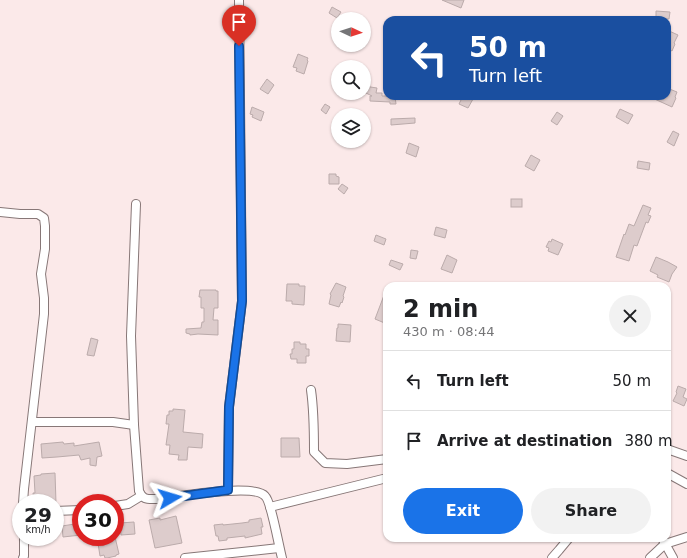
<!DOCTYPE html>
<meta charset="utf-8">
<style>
body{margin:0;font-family:"DejaVu Sans",sans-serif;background:#f2f2f2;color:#202124;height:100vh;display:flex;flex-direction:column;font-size:15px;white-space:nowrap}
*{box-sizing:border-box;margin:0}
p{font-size:13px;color:#757577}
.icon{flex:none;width:22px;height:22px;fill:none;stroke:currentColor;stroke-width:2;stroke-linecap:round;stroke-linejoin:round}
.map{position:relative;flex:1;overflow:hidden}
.drawer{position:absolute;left:383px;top:282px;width:288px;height:260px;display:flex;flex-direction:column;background:#fff;border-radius:12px;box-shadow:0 1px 3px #0004}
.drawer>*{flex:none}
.top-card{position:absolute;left:383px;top:16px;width:288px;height:84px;border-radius:12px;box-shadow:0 1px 3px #0004;background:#1a4fa0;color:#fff;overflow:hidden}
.needle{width:26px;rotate:94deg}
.controls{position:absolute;left:331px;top:12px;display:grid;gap:8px}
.controls a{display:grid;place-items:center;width:40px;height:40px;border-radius:50%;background:#fff;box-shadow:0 1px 3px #0004;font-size:20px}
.speed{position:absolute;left:12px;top:494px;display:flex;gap:8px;font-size:20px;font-weight:700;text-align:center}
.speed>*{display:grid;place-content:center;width:52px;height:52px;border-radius:50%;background:#fff;box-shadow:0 1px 3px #0004;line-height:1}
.speed small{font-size:10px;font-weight:400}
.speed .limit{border:6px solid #d22;background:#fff;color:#111}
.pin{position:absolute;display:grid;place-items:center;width:34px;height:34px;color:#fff;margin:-41px -17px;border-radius:50% 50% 50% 0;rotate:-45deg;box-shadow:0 0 4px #0007}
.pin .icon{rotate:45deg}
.me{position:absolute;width:44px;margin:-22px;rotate:83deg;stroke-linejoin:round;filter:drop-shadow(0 0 3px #0008)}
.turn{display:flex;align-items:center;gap:14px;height:84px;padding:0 20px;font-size:18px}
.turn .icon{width:52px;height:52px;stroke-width:2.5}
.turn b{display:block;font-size:28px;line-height:34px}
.round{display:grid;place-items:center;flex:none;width:42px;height:42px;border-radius:21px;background:#f2f2f2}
.head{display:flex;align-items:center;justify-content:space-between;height:68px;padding:0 20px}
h1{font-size:24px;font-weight:600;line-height:30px}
.cta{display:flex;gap:8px;margin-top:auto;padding:8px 20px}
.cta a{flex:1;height:46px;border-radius:24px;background:#1a73e8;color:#fff;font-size:16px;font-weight:600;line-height:46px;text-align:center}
.cta a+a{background:#f2f2f2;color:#202124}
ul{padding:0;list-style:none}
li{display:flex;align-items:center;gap:12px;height:60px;padding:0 20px;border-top:1px solid #e0e0e0}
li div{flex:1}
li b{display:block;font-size:15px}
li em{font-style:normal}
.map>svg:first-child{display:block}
.building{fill:#dcc;stroke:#bbabab}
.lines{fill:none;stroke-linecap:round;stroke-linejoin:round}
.minor-casing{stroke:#877777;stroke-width:10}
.minor{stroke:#fff;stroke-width:8}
.route-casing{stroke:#114b97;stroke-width:10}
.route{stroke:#1a73e8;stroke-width:7}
</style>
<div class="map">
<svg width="687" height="558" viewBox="0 0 687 558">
<rect width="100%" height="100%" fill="#fbe9e9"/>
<!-- building -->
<g class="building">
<polygon points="442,0 464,0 461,8"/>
<polygon points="332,7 341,12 337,18 329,13"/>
<polygon points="656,11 670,12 669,19 656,18"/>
<polygon points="667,30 678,35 674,43 675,44 672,51 667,48"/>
<polygon points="298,54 308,58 307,60 308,61 304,74 296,71 297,68 293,67"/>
<polygon points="267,79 274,85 268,94 260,89"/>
<polygon points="364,86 377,88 376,93 382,93 382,96 395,96 396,104 390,104 390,102 370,101 370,96 372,96 364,92"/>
<polygon points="667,88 677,92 675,97 676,98 672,107 648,96 667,96"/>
<polygon points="463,96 467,96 473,99 468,108 459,104"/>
<polygon points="325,104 330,107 326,114 321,110"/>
<polygon points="252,107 264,112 261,121 252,117 253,115 250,114"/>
<polygon points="620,109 633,115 628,124 616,117"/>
<polygon points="557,112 563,116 557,125 551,121"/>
<polygon points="415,118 415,123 391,125 391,119"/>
<polygon points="673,131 679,134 674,146 667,142"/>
<polygon points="409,143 419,147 416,157 406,153"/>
<polygon points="531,155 540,160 534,171 525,166"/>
<polygon points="638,161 650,163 649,170 637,168"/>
<polygon points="329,174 336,174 336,176 339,177 339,184 329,184"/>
<polygon points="342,184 348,188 344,194 338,189"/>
<rect x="511" y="199" width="11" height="8"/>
<polygon points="643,205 651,208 648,215 651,216 648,223 646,222 637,246 634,245 629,261 616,257 624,234 625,235 629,224 634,226"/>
<polygon points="436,227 447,230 445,238 434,235"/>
<polygon points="376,235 386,239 384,245 374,241"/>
<polygon points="552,239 563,244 558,255 548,251 549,248 546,247 549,241 551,242"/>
<polygon points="411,250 418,251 416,259 410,258"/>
<polygon points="447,255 457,260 452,273 441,269"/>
<polygon points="656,257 668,262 677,267 672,274 669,282 657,277 658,275 650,271"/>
<polygon points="391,260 403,264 400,270 389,265"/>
<polygon points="336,283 346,287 343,296 344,297 342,303 341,302 339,307 329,304 331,295 330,294"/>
<polygon points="287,284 299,284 299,286 305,286 304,305 292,304 292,301 286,301"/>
<polygon points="200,290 216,290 216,291 218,291 218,308 214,308 213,320 218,320 218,335 198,334 190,335 190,334 186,333 186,329 201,328 202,322 204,322 204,308 201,308 201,297 199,297"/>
<polygon points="386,290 387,290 387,324 375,319"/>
<polygon points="338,324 351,325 350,342 336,341 337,328 338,328"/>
<polygon points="91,338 98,340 94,356 87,355"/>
<polygon points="294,342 300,342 300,344 306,344 306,349 309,349 309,356 306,356 306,363 297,363 297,359 291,359 290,354 292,354 292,349 294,349"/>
<polygon points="678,386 686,389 683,397 687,399 684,406 673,401 677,393 676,392"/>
<polygon points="173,409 185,410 183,432 203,434 202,448 188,447 187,460 178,460 179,455 169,454 170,445 166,445 169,424 166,424 167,415 169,415 169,411 173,411"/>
<polygon points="281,438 299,438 300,457 281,457"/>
<polygon points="63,442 64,444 74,443 74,446 99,442 102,456 97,457 96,466 90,465 90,458 81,460 79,455 57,457 42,458 41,444"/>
<polygon points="55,473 56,503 34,503 33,493 35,493 34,476 41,475 41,474"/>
<polygon points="176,516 182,543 155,548 149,520 160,518 160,520"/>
<polygon points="261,518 263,527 261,527 262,534 245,538 245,536 227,538 227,540 219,541 218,536 216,536 214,525 223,524 223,525 242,523 249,522 249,520"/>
<polygon points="134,522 135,534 121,535 120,523"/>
<polygon points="81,523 81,535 63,537 62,526"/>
<polygon points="97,537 115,537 119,554 116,555 116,556 107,558 105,558 104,555 100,556"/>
</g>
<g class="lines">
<defs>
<g id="minor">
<path d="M136,204L131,336L134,425L139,491C143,500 147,499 156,499C175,497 254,483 265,496C271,501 279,547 282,558"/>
<polyline points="0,212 20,214 38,214 44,218 45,226 45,249 41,274 44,298 44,314 24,489 23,503"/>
<path d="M311,390C314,411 314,431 314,452L325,463L347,464L387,459"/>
<polyline points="32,422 113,422 134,425"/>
<polyline points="667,449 687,456"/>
<polyline points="667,473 687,484"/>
<polyline points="228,490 229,407 242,301 239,0"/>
<polyline points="115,506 128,504 141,496"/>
<polyline points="270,507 387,478"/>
<polyline points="55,511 81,510"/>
<polyline points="662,538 673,558"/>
<polyline points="23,558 24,556 24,537"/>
<polyline points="185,558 279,548"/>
<polyline points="552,558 559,550 569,538"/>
<polyline points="650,558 665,544 687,537"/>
</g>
</defs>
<!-- minor casing -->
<use href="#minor" class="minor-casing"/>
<!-- minor -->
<use href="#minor" class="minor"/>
</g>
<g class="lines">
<defs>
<polyline id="route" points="170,498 228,490 229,407 242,301 239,46"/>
</defs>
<!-- route casing -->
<use href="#route" class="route-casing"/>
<!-- route -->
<use href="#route" class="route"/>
</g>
</svg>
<div class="controls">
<a><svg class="needle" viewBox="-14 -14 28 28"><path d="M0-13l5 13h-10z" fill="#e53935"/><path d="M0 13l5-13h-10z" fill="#757577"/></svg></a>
<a><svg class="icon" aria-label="search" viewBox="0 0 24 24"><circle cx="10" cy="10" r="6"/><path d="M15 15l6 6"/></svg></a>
<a><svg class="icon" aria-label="layers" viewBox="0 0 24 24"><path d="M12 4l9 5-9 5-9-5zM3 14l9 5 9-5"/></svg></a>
</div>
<div class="speed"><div>29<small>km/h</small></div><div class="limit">30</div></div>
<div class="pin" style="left:239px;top:46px;background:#d93025"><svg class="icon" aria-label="arrive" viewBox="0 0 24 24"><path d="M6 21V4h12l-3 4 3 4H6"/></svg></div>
<svg class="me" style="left:170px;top:498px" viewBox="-20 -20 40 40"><path d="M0-17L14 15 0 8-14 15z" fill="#1a73e8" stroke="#fff" stroke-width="4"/></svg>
<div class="top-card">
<div class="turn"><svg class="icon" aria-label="left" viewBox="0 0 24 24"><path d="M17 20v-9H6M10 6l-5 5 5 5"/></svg><div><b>50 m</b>Turn left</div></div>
</div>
<section class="drawer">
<div class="head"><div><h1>2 min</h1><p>430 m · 08:44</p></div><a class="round"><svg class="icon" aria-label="close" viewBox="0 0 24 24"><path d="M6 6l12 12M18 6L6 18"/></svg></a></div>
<ul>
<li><svg class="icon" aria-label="left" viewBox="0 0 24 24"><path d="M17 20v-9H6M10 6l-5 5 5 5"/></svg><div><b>Turn left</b></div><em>50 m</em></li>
<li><svg class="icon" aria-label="arrive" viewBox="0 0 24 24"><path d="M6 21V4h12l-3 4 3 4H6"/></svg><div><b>Arrive at destination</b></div><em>380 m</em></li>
</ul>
<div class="cta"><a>Exit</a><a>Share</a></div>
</section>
</div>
